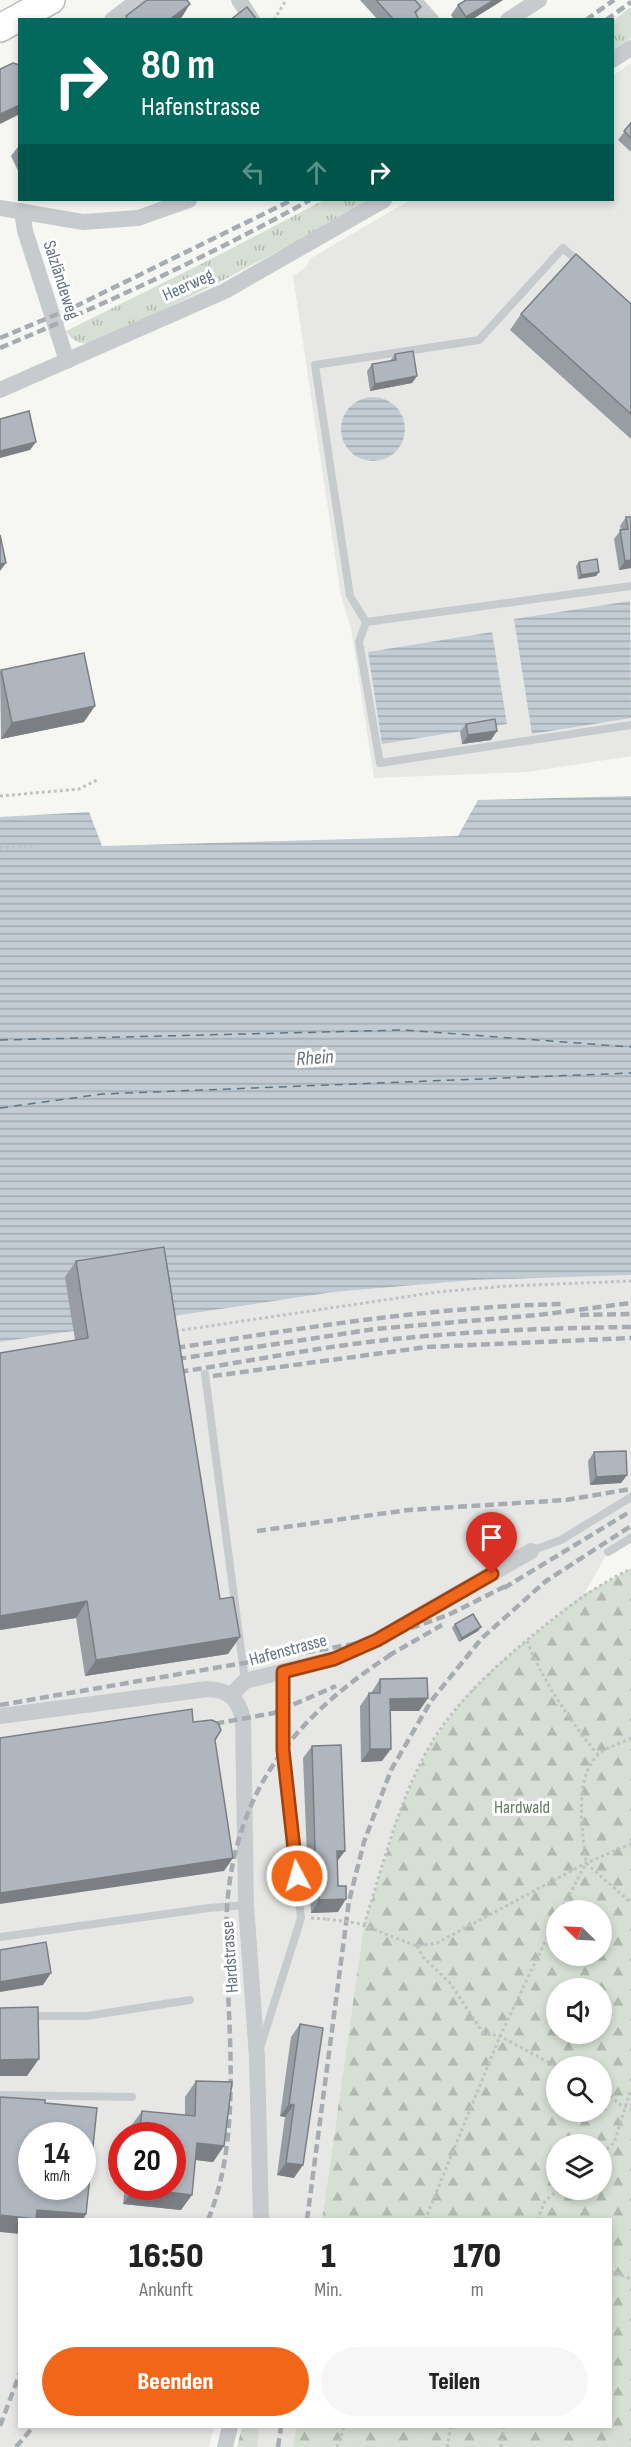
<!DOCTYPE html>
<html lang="de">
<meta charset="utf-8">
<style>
body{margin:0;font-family:"Sofia Sans Condensed",sans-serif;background:#f6f6f6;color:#222;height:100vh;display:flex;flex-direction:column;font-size:22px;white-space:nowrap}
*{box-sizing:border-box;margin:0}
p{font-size:20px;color:#767676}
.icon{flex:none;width:33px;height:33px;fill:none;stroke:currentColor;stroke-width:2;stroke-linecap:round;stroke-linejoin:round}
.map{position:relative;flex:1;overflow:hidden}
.sheet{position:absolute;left:18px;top:2218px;width:594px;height:210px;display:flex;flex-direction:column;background:#fff;border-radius:0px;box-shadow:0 3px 9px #0003}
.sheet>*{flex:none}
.guide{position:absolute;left:18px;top:18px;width:596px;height:183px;border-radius:0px;box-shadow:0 3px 9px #0003;background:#00695c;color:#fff;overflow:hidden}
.needle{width:39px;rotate:294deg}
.buttons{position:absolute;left:546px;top:1900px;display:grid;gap:12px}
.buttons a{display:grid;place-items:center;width:66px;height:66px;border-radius:50%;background:#fff;box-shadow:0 3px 9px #0003;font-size:30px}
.speed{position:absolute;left:18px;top:2122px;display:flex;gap:12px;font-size:30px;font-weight:700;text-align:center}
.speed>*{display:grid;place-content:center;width:78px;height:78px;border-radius:50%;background:#fff;box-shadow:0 3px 9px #0003;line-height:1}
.speed small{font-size:15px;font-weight:400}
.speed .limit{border:9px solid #d22;background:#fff;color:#111}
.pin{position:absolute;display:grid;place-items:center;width:51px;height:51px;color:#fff;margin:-62px -26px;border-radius:50% 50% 50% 0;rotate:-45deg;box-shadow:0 0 6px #0007}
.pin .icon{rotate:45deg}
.me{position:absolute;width:66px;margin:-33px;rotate:354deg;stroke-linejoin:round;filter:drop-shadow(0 0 4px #0008)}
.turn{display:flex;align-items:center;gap:21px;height:126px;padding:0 24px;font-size:27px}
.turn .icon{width:78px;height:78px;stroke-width:2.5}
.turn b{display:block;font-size:42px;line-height:51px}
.lanes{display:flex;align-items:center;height:57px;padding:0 24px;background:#0003;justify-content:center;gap:30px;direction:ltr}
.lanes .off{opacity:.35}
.eta{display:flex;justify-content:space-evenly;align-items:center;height:102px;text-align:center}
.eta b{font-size:36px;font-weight:800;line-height:42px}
.primary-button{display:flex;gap:12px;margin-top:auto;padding:12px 24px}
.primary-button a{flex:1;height:69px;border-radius:36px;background:#f16618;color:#fff;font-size:24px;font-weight:800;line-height:69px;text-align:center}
.primary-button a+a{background:#f6f6f6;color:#222}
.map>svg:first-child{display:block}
.built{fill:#e7e8e6;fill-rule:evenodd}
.grass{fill:url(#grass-tufts)}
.forest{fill:url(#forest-firs);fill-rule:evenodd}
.water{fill:url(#water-rules)}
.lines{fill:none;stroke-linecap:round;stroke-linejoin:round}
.ferry{stroke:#5f7483;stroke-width:1.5;stroke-dasharray:8 6;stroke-linecap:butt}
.primary-casing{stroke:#babdc1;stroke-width:30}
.path{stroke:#c1c2c4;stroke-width:3;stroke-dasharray:3 3;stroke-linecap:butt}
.service{stroke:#c8cbce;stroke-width:8}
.minor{stroke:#c8cbce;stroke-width:16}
.primary{stroke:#fff;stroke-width:27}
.rail{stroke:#a7acb2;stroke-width:4.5;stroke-dasharray:9 4.5;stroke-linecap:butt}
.path-bridge{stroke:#c1c2c4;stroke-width:3;stroke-dasharray:3 3;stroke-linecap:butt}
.wall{fill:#979da3}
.shaded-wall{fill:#7b7f84}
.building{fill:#b0b6bd;stroke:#7b7f84;stroke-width:1.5;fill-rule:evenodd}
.route-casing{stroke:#9d4210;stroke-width:15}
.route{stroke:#f16618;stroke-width:10}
.labels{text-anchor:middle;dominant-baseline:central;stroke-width:6;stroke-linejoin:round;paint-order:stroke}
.street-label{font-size:18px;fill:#637286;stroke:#fff}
.park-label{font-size:18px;fill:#647d62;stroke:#fff}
.water-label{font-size:20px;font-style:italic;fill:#5f7483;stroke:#fff}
</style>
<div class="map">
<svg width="631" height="2447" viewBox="0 0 631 2447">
<defs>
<pattern id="grass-tufts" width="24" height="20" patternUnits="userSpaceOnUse" patternTransform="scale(1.5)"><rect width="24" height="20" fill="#d6dfd3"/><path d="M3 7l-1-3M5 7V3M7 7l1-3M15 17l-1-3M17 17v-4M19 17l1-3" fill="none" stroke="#b1b9b1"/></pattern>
<pattern id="forest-firs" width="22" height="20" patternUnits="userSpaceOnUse" patternTransform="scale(1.5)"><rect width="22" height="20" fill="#d6dfd3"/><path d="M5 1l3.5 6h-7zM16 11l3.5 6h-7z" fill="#b1b9b1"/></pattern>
<pattern id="water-rules" width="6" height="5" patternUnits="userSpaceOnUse" patternTransform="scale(1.5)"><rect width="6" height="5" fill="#c3ccd3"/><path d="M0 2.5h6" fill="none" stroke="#a2aab1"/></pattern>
</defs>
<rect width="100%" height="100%" fill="#f6f7f2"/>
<!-- built -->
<g class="built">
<polygon points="631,63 631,756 528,772 374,778 351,629 341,596 293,276 306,267 311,258 410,200 612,200 612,76"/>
<path d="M631,1275V1538L608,1552L584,1594L495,1667L464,1698L435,1738L401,1808L364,1925L322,2220H20V2427H214L209,2447H0V1342L334,1292L474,1280ZM32,2136H82V2187H32ZM122,2136H172V2187H122Z"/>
<polygon points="260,2427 296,2427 293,2447 257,2447"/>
</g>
<!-- grass -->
<g class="grass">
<polygon points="631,7 631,38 612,51 612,21"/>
<path d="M324,200H375L216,284L107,337C90,344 77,349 66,331L217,256Z"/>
</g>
<!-- forest -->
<g class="forest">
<path d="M631,1569V2447H293L296,2427H610V2220H322L364,1925L401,1808L416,1774L435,1738L464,1698L495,1667L584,1594ZM556,1911H602V1956H556ZM556,1989H602V2034H556ZM556,2067H602V2112H556ZM556,2145H602V2190H556Z"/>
<polygon points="242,2427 260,2427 257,2447 237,2447"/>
</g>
<!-- water -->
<g class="water">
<circle cx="373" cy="429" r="32"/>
<polygon points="630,601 631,718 532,734 514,619"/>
<polygon points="492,632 507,724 382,744 368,652"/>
<polygon points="631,796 631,1275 474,1280 334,1292 0,1342 0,817 89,812 102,846 458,836 478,800"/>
</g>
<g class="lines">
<!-- ferry -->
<g class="ferry">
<polyline points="0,1040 404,1030 631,1047"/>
<polyline points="0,1108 102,1094 631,1073"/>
</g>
<defs>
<polyline id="primary" points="0,28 51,0"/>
</defs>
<!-- primary casing -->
<use href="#primary" class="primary-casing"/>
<!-- path -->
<g class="path">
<polyline points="274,20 286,0"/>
<polyline points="0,796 79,789 99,779"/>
<polyline points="0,848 35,846"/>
<polyline points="176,1331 438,1292 507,1286 631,1281"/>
<path d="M527,1641C543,1681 570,1721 598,1755"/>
<path d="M631,1738C621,1743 606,1747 598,1755C573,1778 583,1833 586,1863L631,1903"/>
<polyline points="561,1911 585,1865"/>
<polyline points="311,1918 327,1919"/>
<polyline points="357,1923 417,1946 437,1943 586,1863 631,1844"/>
<path d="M364,1925C384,1862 400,1794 435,1737C461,1697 497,1665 533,1635C564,1610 594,1586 631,1569"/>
<polyline points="417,1946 423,1957 450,1983 483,2033 500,2036 557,2067"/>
<path d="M602,2087C611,2093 614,2102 624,2107L631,2105"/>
<polyline points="602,2153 614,2143 631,2089"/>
<polyline points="425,2220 500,2036 556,1919"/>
<polyline points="537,2220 545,2201 558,2190"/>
<polyline points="610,2271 631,2279"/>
<polyline points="337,2447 344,2427"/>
<polyline points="447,2447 451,2427"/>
<polyline points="501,2447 504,2427"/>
</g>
<!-- service -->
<g class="service">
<polyline points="582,265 563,248 479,340 315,365 350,596 366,622 359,642 380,763 631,725"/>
<polyline points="366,622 631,586"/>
<polyline points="205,1374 245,1681"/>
<polyline points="531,1551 561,1540 631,1497"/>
<polyline points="608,1552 631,1538"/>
<polyline points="0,1937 209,1908 246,1905"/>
<polyline points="27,2016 87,2016 190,2000"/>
<polyline points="261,2045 301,1918 283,1750 283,1672"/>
<polyline points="0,2095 132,2097"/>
</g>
<!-- minor -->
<g class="minor">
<polyline points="239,0 252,20"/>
<polyline points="413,0 431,20"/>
<polyline points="112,20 138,0"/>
<polyline points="508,20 539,0"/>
<polyline points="612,60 631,48"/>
<polyline points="0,208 83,222 138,218 189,200"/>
<polyline points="22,211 25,231 67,361"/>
<polyline points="0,390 225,291 384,200"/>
<polyline points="231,1695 245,1681 334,1659 377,1640 531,1551"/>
<path d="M0,1716L208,1689C230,1690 239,1700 243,1720L246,1905L257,2057L261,2220"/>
<polyline points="225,2447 230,2427"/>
</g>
<!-- primary -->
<use href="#primary" class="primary"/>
<!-- rail -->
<g class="rail">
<polyline points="586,20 614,0"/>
<polyline points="606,20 631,2"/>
<polyline points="0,338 72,308 292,200"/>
<path d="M0,348C105,304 211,255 310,200"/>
<polyline points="580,1315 631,1314"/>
<path d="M163,1350C296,1329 428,1307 562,1304"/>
<polyline points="164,1361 375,1329 538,1315 631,1303"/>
<path d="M166,1374C240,1363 312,1348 386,1340C468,1331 549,1328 631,1327"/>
<polyline points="213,1376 427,1347 631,1338"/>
<polyline points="257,1531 408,1510 566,1500 631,1489"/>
<polyline points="504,1588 631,1511"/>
<polyline points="388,1656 442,1625"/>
<polyline points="0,1705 377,1640 448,1615 510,1584"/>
<polyline points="202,1726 274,1713 336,1686"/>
<path d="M208,2220C247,2125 223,2007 227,1906C236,1787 298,1714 395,1652"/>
<polyline points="307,2220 349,1901 364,1842 391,1770 431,1701 482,1638 546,1581 631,1526"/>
<polyline points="0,2426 20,2373"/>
<polyline points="16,2447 33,2427"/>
<polyline points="278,2447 281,2427"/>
</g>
<!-- path-bridge -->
<polyline class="path-bridge" points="327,1919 357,1923"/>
</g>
<!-- wall -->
<g class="wall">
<polygon points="360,0 415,0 421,7 416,14 419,20 378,20"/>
<polygon points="503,0 471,20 454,20 451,15 458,5"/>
<polygon points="631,123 631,152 618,140"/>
<polygon points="20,146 20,175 11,156 17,148"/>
<polygon points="631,304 631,439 510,330 521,314"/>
<polygon points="395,354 417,376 412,383 370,391 367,371 372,364 390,361"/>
<polygon points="626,517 631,517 631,568 619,570 614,539 621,530 620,526"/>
<polygon points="579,562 599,572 596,576 578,579 576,566"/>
<polygon points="1,670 84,722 1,739 0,672"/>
<polygon points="466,724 491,740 462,744 460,732"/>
<polygon points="76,1261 228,1654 85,1676 76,1618 0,1630 0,1353 75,1340 65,1277"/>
<polygon points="594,1452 627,1475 621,1483 590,1485 588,1461"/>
<polygon points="455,1624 481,1627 478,1631 459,1642 452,1628"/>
<polygon points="380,1679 428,1698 419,1711 391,1711 382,1761 361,1762 360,1706 369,1693 371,1693"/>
<polygon points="312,1746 338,1861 338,1912 311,1913 310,1894 305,1894 302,1864 307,1856 303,1758"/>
<polygon points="300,2024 294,2178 277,2175 285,2117 280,2116 291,2037"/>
<polygon points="196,2081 224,2146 213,2162 196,2160 181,2210 123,2204 125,2187 172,2187 172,2136 130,2136 131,2126 142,2111 185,2115 185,2097"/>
</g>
<!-- shaded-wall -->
<g class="shaded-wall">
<polygon points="494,0 503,0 471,20 464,20 466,17"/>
<polygon points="190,4 182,17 178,20 169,20"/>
<polygon points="20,105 20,114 0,124 0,114"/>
<polygon points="417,376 412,383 370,391 375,384"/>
<polygon points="36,442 30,450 0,458 0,451"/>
<polygon points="631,560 631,568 619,570 625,561"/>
<polygon points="6,563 0,571 0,564"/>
<polygon points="599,572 596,576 578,579 581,575"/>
<polygon points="95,706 84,722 1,739 12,723"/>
<polygon points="497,731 491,740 462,744 468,735"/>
<polygon points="627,1475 621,1483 590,1485 596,1477"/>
<polygon points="87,1601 76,1618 0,1630 0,1616"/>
<polygon points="481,1627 478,1631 459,1642 462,1638"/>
<polygon points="240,1637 228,1654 85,1676 96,1660"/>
<polygon points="428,1698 419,1711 382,1711 390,1699"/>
<polygon points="370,1749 391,1749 382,1761 361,1762"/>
<polygon points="337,1851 345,1851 336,1863"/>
<polygon points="233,1858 224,1871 0,1904 0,1893"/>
<polygon points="319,1881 310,1894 305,1894 313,1882"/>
<polygon points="346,1899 338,1912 311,1913 319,1900"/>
<polygon points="51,1973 43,1985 0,1992 0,1982"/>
<polygon points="39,2059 27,2076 0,2076 0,2060"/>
<polygon points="289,2104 294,2105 285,2117 280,2116"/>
<polygon points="197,2143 224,2146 213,2162 187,2159"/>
<polygon points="286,2163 303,2165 294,2178 277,2175"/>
<polygon points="134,2188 192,2195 181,2210 123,2204"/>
<polygon points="37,2210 86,2214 83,2220 20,2220 20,2234 0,2232 0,2215"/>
</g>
<!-- building -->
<g class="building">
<polygon points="147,0 187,0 190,4 169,20 128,20 126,16"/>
<polygon points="376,0 415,0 421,7 415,12 419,20 394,20"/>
<polygon points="466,0 494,0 466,17 458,5"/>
<polygon points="247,7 257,20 230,20"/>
<polygon points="13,63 20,65 20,105 0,114 0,69"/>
<polygon points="631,123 631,138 624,131"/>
<polygon points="576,254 631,304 631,414 521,314"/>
<polygon points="413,351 417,376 375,384 372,364 396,360 395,354"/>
<polygon points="29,411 36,442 0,451 0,419"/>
<polygon points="626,517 631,517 631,560 625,561 620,530 628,529"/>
<polygon points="0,535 6,563 0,564"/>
<polygon points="597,559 599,572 581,575 579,562"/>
<polygon points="84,653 95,706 12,723 1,670"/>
<polygon points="495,719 497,731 468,735 466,724"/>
<polygon points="164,1247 220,1599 233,1597 240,1637 96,1660 87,1601 0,1616 0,1353 88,1338 76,1261"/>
<polygon points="626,1451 627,1475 596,1477 594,1452"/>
<polygon points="473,1614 481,1627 462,1638 455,1624"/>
<polygon points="427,1678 428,1698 390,1699 391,1749 370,1749 369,1693 380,1693 380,1679"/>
<polygon points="192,1709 193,1722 212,1720 218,1723 221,1730 215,1740 233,1858 0,1893 0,1738"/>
<polygon points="341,1745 345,1851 337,1851 338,1886 346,1886 346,1899 319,1900 319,1881 313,1882 310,1851 315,1851 312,1746"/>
<polygon points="46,1942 51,1973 0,1982 0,1950"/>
<polygon points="38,2007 39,2059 0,2060 0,2008"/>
<polygon points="300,2024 323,2028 303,2165 286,2163 294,2105 289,2104"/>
<polygon points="196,2081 232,2082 224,2146 197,2143 192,2195 134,2188 134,2187 172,2187 172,2136 139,2136 142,2111 195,2116"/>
<path d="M0,2097L45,2100V2103L97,2108L86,2214L37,2210L36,2219L0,2215ZM32,2136H82V2187H32Z"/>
</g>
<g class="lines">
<defs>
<polyline id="route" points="297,1876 283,1750 283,1672 334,1659 377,1640 492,1574"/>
</defs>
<!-- route casing -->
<use href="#route" class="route-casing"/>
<!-- route -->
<use href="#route" class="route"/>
</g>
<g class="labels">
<!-- street labels -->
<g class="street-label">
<text transform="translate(61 280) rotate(72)">Salzländeweg</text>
<text transform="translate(188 285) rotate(-24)">Heerweg</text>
<text transform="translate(288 1650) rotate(-15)">Hafenstrasse</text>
<text transform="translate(230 1957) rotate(-94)">Hardstrasse</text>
</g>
<!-- park labels -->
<g class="park-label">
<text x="522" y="1807">Hardwald</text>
</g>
<!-- water labels -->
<g class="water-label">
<text transform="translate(315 1058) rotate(-4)">Rhein</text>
</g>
</g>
</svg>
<div class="buttons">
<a><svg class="needle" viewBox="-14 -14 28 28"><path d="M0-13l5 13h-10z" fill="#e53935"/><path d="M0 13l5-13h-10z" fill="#767676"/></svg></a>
<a><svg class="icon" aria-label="sound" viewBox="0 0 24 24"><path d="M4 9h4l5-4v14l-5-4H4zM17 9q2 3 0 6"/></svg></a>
<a><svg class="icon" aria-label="search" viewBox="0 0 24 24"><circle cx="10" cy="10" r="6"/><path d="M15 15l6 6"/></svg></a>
<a><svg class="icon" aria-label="layers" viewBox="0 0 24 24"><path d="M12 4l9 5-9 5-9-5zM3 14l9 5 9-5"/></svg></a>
</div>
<div class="speed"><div>14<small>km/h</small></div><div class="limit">20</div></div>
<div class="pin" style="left:492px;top:1574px;background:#d93025"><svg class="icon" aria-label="arrive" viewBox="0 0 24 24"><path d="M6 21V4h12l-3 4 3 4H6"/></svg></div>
<svg class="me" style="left:297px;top:1876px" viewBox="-20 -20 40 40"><circle r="17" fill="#f16618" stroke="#fff" stroke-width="3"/><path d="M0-11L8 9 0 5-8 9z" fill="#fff"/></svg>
<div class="guide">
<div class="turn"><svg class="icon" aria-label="right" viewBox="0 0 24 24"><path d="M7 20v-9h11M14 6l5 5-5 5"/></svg><div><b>80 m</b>Hafenstrasse</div></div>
<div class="lanes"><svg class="icon off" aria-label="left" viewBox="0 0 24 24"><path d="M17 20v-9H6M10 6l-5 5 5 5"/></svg><svg class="icon off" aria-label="ahead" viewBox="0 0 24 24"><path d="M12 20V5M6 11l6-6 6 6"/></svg><svg class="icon" aria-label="right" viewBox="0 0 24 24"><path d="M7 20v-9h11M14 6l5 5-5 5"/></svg></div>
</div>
<section class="sheet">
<div class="eta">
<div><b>16:50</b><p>Ankunft</p></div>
<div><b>1</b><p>Min.</p></div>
<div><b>170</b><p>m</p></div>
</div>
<div class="primary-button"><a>Beenden</a><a>Teilen</a></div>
</section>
</div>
